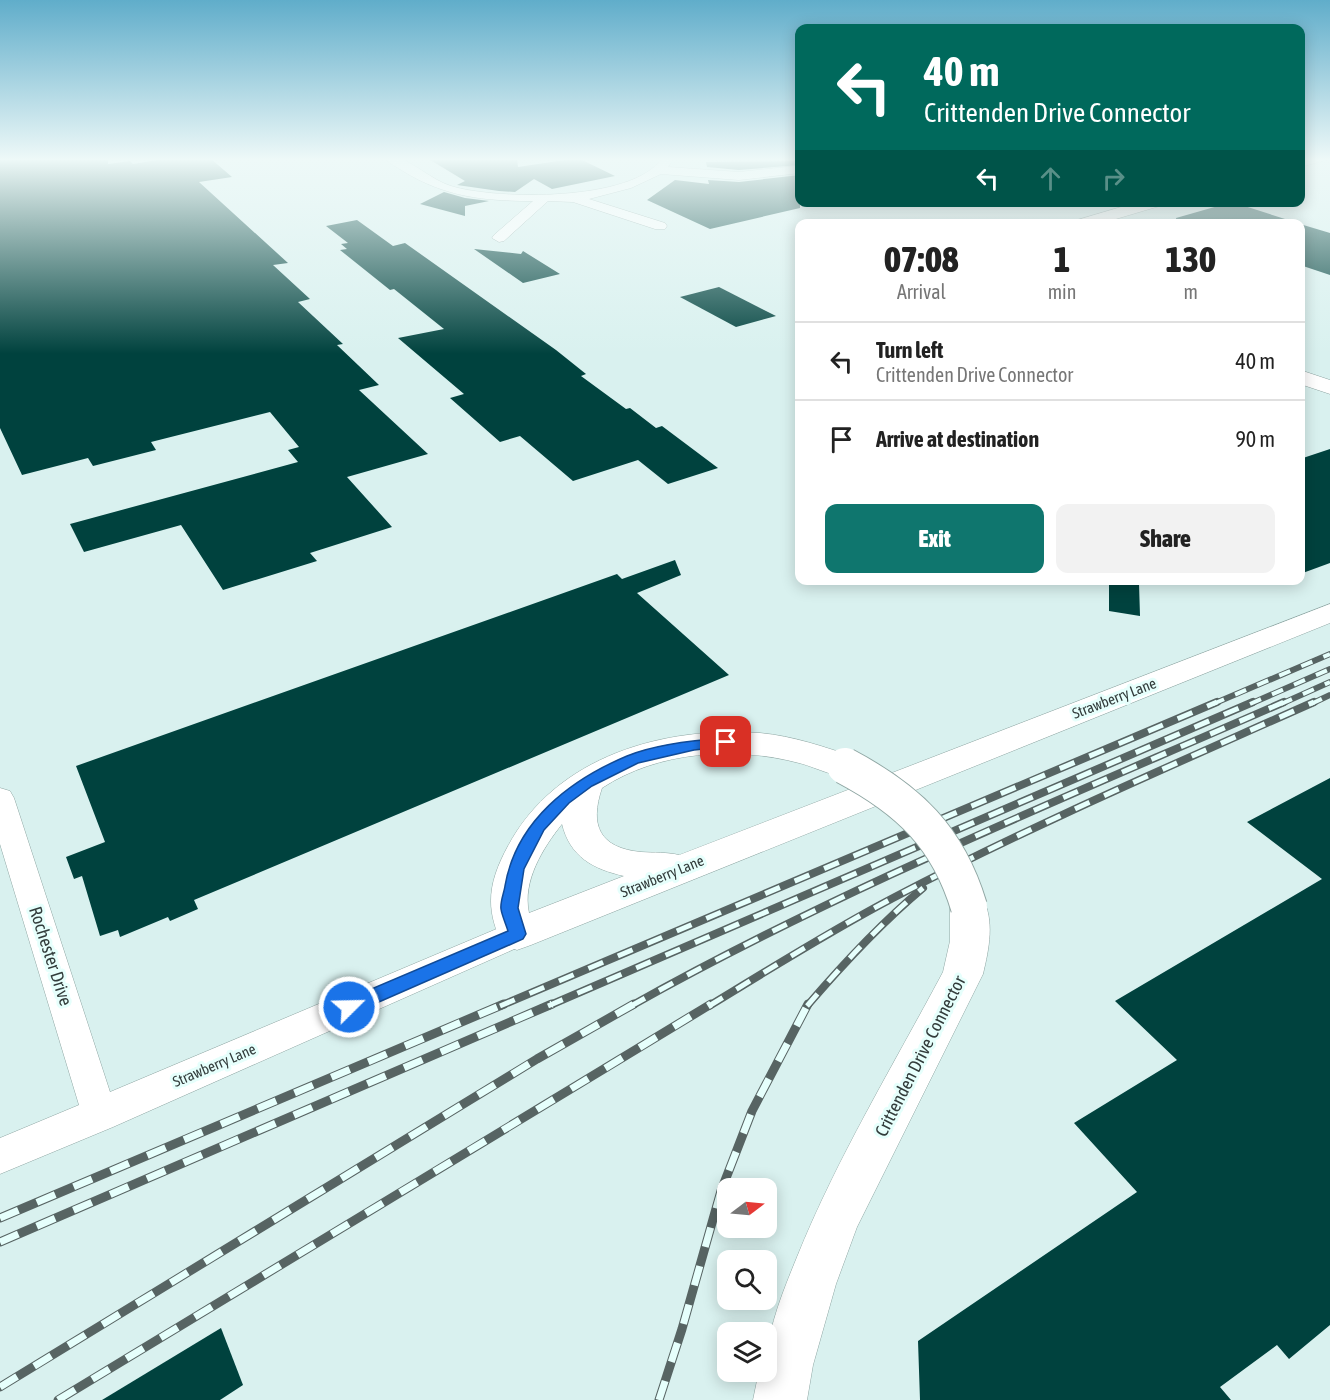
<!DOCTYPE html>
<style>
body{margin:0;font-family:"Asap Condensed",sans-serif;background:#f2f2f2;color:#222;height:100vh;display:flex;flex-direction:column;font-size:22px;white-space:nowrap}
*{box-sizing:border-box;margin:0}
p{font-size:20px;color:#767676}
.icon{flex:none;width:33px;height:33px;fill:none;stroke:currentColor;stroke-width:2;stroke-linecap:round;stroke-linejoin:round}
.map{position:relative;flex:1;overflow:hidden}
.drawer{position:absolute;left:795px;top:219px;width:510px;height:366px;display:flex;flex-direction:column;background:#fff;border-radius:12px;box-shadow:0 3px 15px #0003}
.drawer>*{flex:none}
.banner{position:absolute;left:795px;top:24px;width:510px;height:183px;border-radius:12px;box-shadow:0 3px 15px #0003;background:#00695c;color:#fff;overflow:hidden}
.needle{width:39px;rotate:74deg}
.controls{position:absolute;left:717px;top:1178px;display:grid;gap:12px}
.controls a{display:grid;place-items:center;width:60px;height:60px;border-radius:12px;background:#fff;box-shadow:0 3px 15px #0003;font-size:30px}
.pin{position:absolute;display:grid;place-items:center;width:51px;height:51px;color:#fff;margin:-26px;border-radius:12px;box-shadow:0 3px 9px #0006}
.me{position:absolute;width:66px;margin:-33px;rotate:67deg;stroke-linejoin:round;filter:drop-shadow(0 0 4px #0008)}
.turn{display:flex;align-items:center;gap:21px;height:126px;padding:0 30px;font-size:27px}
.turn .icon{width:78px;height:78px;stroke-width:2.5}
.turn b{display:block;font-size:42px;line-height:51px}
.lanes{display:flex;align-items:center;height:57px;padding:0 30px;background:#0003;justify-content:center;gap:30px;direction:ltr}
.lanes .off{opacity:.35}
.eta{display:flex;justify-content:space-evenly;align-items:center;height:102px;text-align:center}
.eta b{font-size:36px;font-weight:800;line-height:42px}
.cta{display:flex;gap:12px;margin-top:auto;padding:12px 30px}
.cta a{flex:1;height:69px;border-radius:12px;background:#0f766e;color:#fff;font-size:24px;font-weight:800;line-height:69px;text-align:center}
.cta a+a{background:#f2f2f2;color:#222}
ul{padding:0;list-style:none}
li{display:flex;align-items:center;gap:18px;height:78px;padding:0 30px;border-top:2px solid #e0e0e0}
li div{flex:1}
li b{display:block;font-size:22px}
li em{font-style:normal}
.map>svg:first-child{display:block}
.building{fill:#00423e}
.lines{fill:none;stroke-linecap:round;stroke-linejoin:round}
.minor-casing{stroke:#8fa6a3;stroke-width:1}
.tertiary-casing{stroke:#8fa6a3;stroke-width:1}
.minor{fill:#fff;fill-rule:evenodd}
.tertiary{fill:#fff;fill-rule:evenodd}
.rail-far2-casing{stroke:#576463;stroke-width:6}
.rail-far1-casing{stroke:#576463;stroke-width:8}
.rail-casing{stroke:#576463;stroke-width:9}
.rail-far2{stroke:#e6fffc;stroke-width:4;stroke-dasharray:12;stroke-linecap:butt}
.rail-far1{stroke:#e6fffc;stroke-width:5;stroke-dasharray:16;stroke-linecap:butt}
.rail{stroke:#e6fffc;stroke-width:7;stroke-dasharray:20;stroke-linecap:butt}
.tertiary-bridge-casing{stroke:#8fa6a3;stroke-width:38;stroke-linecap:butt}
.tertiary-bridge{stroke:#fff;stroke-width:36}
.route{fill:#1a73e8;stroke:#114b97;stroke-width:1.5}
.labels{text-anchor:middle;dominant-baseline:central;stroke-width:6;stroke-linejoin:round;paint-order:stroke}
.street-label{font-size:15px;fill:#323c3b;stroke:#e6fffc}
.near-street-label{font-size:18px;fill:#323c3b;stroke:#e6fffc}
</style>
<div class="map">
<svg width="1330" height="1400" viewBox="0 0 1330 1400">
<rect width="100%" height="100%" fill="#d9f1ef"/>
<!-- building -->
<g class="building">
<polygon points="0,158 108,158 108,164 130,161 133,164 169,158 210,158 232,177 199,182 288,263 273,265 310,299 298,302 343,344 337,345 379,385 359,390 428,454 347,477 392,527 310,553 317,561 223,590 181,525 84,552 70,524 298,462 288,450 299,447 270,412 151,442 156,450 93,466 88,458 22,475 0,428"/>
<polygon points="427,158 517,158 518,167 578,158 615,176 552,189 534,179 515,192 499,191 457,185 465,181"/>
<polygon points="800,161 800,165 739,170 707,167 706,162"/>
<polygon points="800,175 800,208 710,229 647,200 675,180 709,184 708,180 739,182"/>
<polygon points="444,192 465,198 489,201 465,206 465,216 420,204"/>
<polygon points="1232,202 1285,219 1285,224 1177,224 1176,218"/>
<polygon points="357,220 393,246 405,243 556,350 586,374 581,376 626,409 630,408 656,428 662,426 718,468 668,484 638,460 573,481 520,436 500,442 450,398 464,394 398,338 444,329 394,289 390,290 340,250 347,249 341,244 348,243 326,226"/>
<polygon points="1300,224 1330,233 1330,275 1300,265"/>
<polygon points="474,249 521,254 523,251 560,274 523,283"/>
<polygon points="719,287 776,316 736,327 680,297"/>
<polygon points="1330,449 1330,563 1300,574 1300,459"/>
<polygon points="675,560 681,575 637,593 729,675 194,900 198,909 170,921 168,917 120,937 118,930 100,936 82,876 74,879 66,857 105,842 76,766 617,574 622,579"/>
<polygon points="1109,580 1139,584 1140,616 1109,611"/>
<polygon points="1330,778 1330,1325 1289,1359 1277,1345 1220,1387 1231,1400 920,1400 918,1341 1137,1192 1074,1123 1177,1060 1115,1001 1322,879 1247,822"/>
<polygon points="221,1328 243,1385 220,1400 102,1400"/>
</g>
<g class="lines">
<defs>
<g id="minor">
<path d="M384,158C388,158 394,157 398,158C413,162 432,180 451,186C496,200 634,202 662,158H674L668,167L739,172L796,166L800,167V173L739,180L661,174L631,188L589,199L665,223L667,226L665,229H655L573,202L548,201L504,241L499,242L492,238L494,235L533,201C485,201 445,197 403,171C397,167 390,164 384,158Z"/>
<polygon points="0,788 10,791 14,798 110,1092 506,925 517,921 528,925 533,934 528,943 113,1127 0,1174 0,1138 79,1105 0,844"/>
</g>
<g id="tertiary">
<polygon points="1300,158 1325,158 1323,161 1300,167"/>
<polygon points="1138,202 1164,202 1163,205 1099,224 1072,224 1074,221"/>
<polygon points="1300,370 1330,380 1330,394 1300,384"/>
<path d="M1330,604V623L531,945L517,950L503,945C484,908 489,881 508,846C556,756 664,726 760,733C793,736 825,747 857,758L862,766L857,774C836,780 819,768 799,763C735,746 658,751 602,788C589,826 600,848 641,852C654,853 667,852 679,855ZM562,824C570,857 593,869 624,876L529,913C522,881 543,848 562,824Z"/>
<path d="M969,892L982,897C995,920 989,949 983,974L857,1227L836,1284L813,1365L807,1400H753L759,1371H766C766,1332 782,1294 797,1257C837,1158 893,1066 943,972L950,941V907L956,897Z"/>
</g>
</defs>
<!-- minor casing -->
<use href="#minor" class="minor-casing"/>
<!-- tertiary casing -->
<use href="#tertiary" class="tertiary-casing"/>
<!-- minor -->
<use href="#minor" class="minor"/>
<!-- tertiary -->
<use href="#tertiary" class="tertiary"/>
<defs>
<g id="rail-far2">
<polyline points="1213,704 1330,654"/>
<polyline points="1250,704 1330,669"/>
<polyline points="1281,704 1330,682"/>
<polyline points="1311,704 1330,695"/>
</g>
<g id="rail-far1">
<polyline points="500,1006 1217,702"/>
<polyline points="548,1006 1253,702"/>
<path d="M631,1006C841,888 1065,798 1284,702"/>
<path d="M709,1006C770,969 830,931 893,898C1030,826 1173,765 1314,702"/>
<path d="M807,1006C843,964 880,924 923,888"/>
</g>
<g id="rail">
<polyline points="0,1218 504,1004"/>
<polyline points="0,1242 552,1004"/>
<polyline points="0,1387 537,1059 634,1004"/>
<polyline points="58,1400 711,1004"/>
<polyline points="659,1400 682,1329 721,1191 752,1111 808,1004"/>
</g>
</defs>
<!-- rail-far2 casing -->
<use href="#rail-far2" class="rail-far2-casing"/>
<!-- rail-far1 casing -->
<use href="#rail-far1" class="rail-far1-casing"/>
<!-- rail casing -->
<use href="#rail" class="rail-casing"/>
<!-- rail-far2 -->
<use href="#rail-far2" class="rail-far2"/>
<!-- rail-far1 -->
<use href="#rail-far1" class="rail-far1"/>
<!-- rail -->
<use href="#rail" class="rail"/>
<defs>
<path id="tertiary-bridge" d="M845,766C909,800 948,837 969,907"/>
</defs>
<!-- tertiary-bridge casing -->
<use href="#tertiary-bridge" class="tertiary-bridge-casing"/>
<!-- tertiary-bridge -->
<use href="#tertiary-bridge" class="tertiary-bridge"/>
</g>
<!-- sky -->
<linearGradient id="sky" x2="0" y2="1"><stop stop-color="#60adca"/><stop offset="0.45" stop-color="#eef9f8"/><stop offset="1" stop-color="#eef9f8" stop-opacity="0"/></linearGradient>
<rect width="1330" height="354" fill="url(#sky)"/>
<!-- route -->
<path class="route" d="M726,738L733,742L731,746L694,750L638,763L592,786L569,803L544,830L524,869L518,908L526,934L523,939L356,1012L349,1014L343,1012L340,1007L343,1001L508,931C506,924 502,916 501,909C500,902 504,893 505,886C516,821 570,780 627,756C656,744 696,740 726,738Z"/>
<g class="labels">
<!-- street labels -->
<g class="street-label">
<text transform="translate(1114 698) rotate(-21)">Strawberry Lane</text>
<text transform="translate(662 876) rotate(-22)">Strawberry Lane</text>
<text transform="translate(214 1065) rotate(-23)">Strawberry Lane</text>
</g>
<!-- near-street labels -->
<g class="near-street-label">
<text transform="translate(51 956) rotate(72)">Rochester Drive</text>
<text transform="translate(920 1056) rotate(-63)">Crittenden Drive Connector</text>
</g>
</g>
</svg>
<div class="controls">
<a><svg class="needle" viewBox="-14 -14 28 28"><path d="M0-13l5 13h-10z" fill="#e53935"/><path d="M0 13l5-13h-10z" fill="#767676"/></svg></a>
<a><svg class="icon" aria-label="search" viewBox="0 0 24 24"><circle cx="10" cy="10" r="6"/><path d="M15 15l6 6"/></svg></a>
<a><svg class="icon" aria-label="layers" viewBox="0 0 24 24"><path d="M12 4l9 5-9 5-9-5zM3 14l9 5 9-5"/></svg></a>
</div>
<div class="pin" style="left:726px;top:742px;background:#d93025"><svg class="icon" aria-label="arrive" viewBox="0 0 24 24"><path d="M6 21V4h12l-3 4 3 4H6"/></svg></div>
<svg class="me" style="left:349px;top:1007px" viewBox="-20 -20 40 40"><circle r="17" fill="#1a73e8" stroke="#fff" stroke-width="3"/><path d="M0-11L8 9 0 5-8 9z" fill="#fff"/></svg>
<div class="banner">
<div class="turn"><svg class="icon" aria-label="left" viewBox="0 0 24 24"><path d="M17 20v-9H6M10 6l-5 5 5 5"/></svg><div><b>40 m</b>Crittenden Drive Connector</div></div>
<div class="lanes"><svg class="icon" aria-label="left" viewBox="0 0 24 24"><path d="M17 20v-9H6M10 6l-5 5 5 5"/></svg><svg class="icon off" aria-label="ahead" viewBox="0 0 24 24"><path d="M12 20V5M6 11l6-6 6 6"/></svg><svg class="icon off" aria-label="right" viewBox="0 0 24 24"><path d="M7 20v-9h11M14 6l5 5-5 5"/></svg></div>
</div>
<section class="drawer">
<div class="eta">
<div><b>07:08</b><p>Arrival</p></div>
<div><b>1</b><p>min</p></div>
<div><b>130</b><p>m</p></div>
</div>
<ul>
<li><svg class="icon" aria-label="left" viewBox="0 0 24 24"><path d="M17 20v-9H6M10 6l-5 5 5 5"/></svg><div><b>Turn left</b><p>Crittenden Drive Connector</p></div><em>40 m</em></li>
<li><svg class="icon" aria-label="arrive" viewBox="0 0 24 24"><path d="M6 21V4h12l-3 4 3 4H6"/></svg><div><b>Arrive at destination</b></div><em>90 m</em></li>
</ul>
<div class="cta"><a>Exit</a><a>Share</a></div>
</section>
</div>
